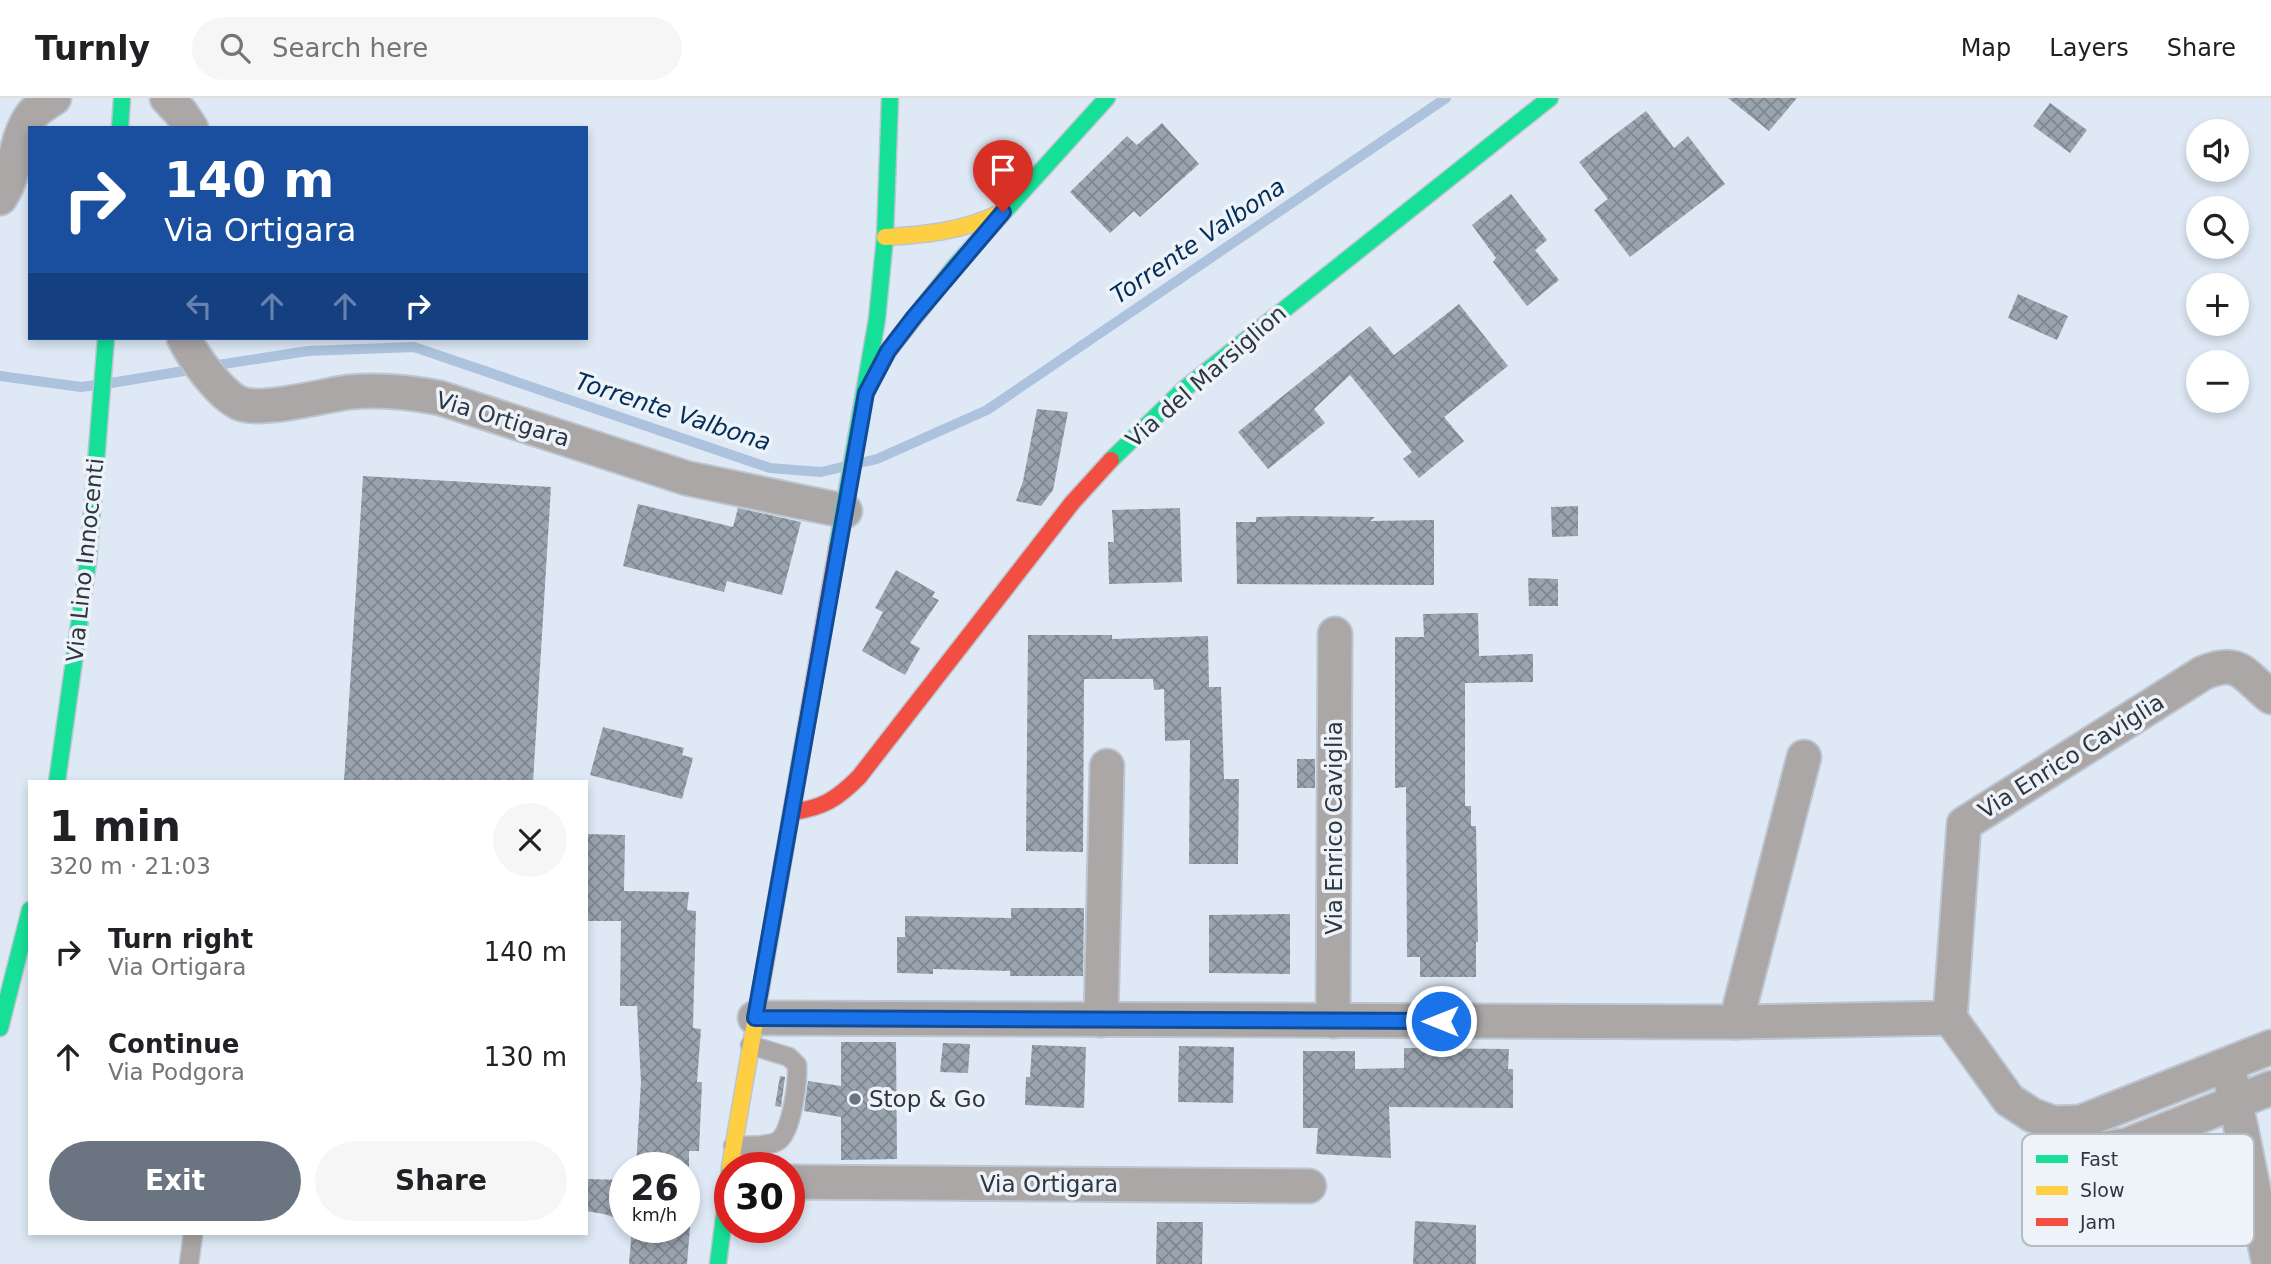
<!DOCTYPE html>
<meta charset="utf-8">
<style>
body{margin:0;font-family:"DejaVu Sans",sans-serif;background:#f6f6f6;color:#202124;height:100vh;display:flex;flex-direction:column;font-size:26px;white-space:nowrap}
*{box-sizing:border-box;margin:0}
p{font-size:23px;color:#757577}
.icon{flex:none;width:38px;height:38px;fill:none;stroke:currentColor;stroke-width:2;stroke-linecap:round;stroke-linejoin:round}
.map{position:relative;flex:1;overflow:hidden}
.sheet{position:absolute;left:28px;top:682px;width:560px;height:455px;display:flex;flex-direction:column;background:#fff;border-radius:0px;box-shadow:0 4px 10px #0003}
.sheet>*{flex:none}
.top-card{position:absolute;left:28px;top:28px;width:560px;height:214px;border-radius:0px;box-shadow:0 4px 10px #0003;background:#1a4fa0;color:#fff;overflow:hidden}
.controls{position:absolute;left:2186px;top:21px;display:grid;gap:14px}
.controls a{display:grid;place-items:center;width:63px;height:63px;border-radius:50%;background:#fff;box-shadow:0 4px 10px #0003;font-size:35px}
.speed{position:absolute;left:609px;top:1054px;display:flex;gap:14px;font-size:35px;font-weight:700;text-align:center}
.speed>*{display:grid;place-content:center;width:91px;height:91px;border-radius:50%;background:#fff;box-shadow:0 4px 10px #0003;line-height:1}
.speed small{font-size:18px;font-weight:400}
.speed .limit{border:10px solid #d22;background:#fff;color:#111}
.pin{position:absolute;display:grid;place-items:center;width:60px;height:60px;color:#fff;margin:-72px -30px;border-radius:50% 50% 50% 0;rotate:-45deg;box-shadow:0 0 7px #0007}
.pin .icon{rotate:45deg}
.me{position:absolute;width:77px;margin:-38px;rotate:270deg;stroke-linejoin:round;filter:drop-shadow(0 0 5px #0008)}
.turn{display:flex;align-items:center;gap:24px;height:147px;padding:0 21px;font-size:32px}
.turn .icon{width:91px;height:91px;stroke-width:2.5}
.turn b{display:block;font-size:49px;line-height:60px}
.lanes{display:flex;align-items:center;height:66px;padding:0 21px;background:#0003;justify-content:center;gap:35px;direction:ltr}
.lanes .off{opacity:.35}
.round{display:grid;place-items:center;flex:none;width:74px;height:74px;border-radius:37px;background:#f6f6f6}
.overview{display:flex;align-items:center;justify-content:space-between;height:119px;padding:0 21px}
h1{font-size:42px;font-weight:600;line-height:52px}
.primary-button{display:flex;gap:14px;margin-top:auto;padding:14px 21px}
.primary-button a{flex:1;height:80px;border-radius:42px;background:#6b7581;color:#fff;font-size:28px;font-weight:600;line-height:80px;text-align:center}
.primary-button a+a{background:#f6f6f6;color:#202124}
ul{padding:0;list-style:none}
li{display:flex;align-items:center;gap:21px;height:105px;padding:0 21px}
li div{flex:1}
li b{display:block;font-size:26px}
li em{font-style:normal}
header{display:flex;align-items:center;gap:42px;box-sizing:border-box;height:98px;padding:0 35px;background:#fff;border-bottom:2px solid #e0e0e0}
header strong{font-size:33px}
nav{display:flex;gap:38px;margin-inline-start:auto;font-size:24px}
.search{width:490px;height:63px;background:#f6f6f6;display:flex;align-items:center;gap:18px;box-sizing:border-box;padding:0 24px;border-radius:38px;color:#757577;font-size:26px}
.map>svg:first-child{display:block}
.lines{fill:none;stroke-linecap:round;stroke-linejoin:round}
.stream{stroke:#acc2dd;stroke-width:10}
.building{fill:url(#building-cross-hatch)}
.lane-casing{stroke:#bcc5d0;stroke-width:21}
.street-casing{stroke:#bcc5d0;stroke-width:37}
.fast-casing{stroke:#bcc5d0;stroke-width:19}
.slow-casing{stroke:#bcc5d0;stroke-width:19}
.jam-casing{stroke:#bcc5d0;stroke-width:19}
.lane{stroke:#aaa7a6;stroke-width:18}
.street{stroke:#aaa7a6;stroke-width:33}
.fast{stroke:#16e098;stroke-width:16}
.slow{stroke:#ffcf43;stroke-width:16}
.jam{stroke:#f24e42;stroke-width:16}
.route-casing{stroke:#114b97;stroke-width:18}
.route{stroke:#1a73e8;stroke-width:12}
.poi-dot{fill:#6b7581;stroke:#eef3f9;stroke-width:2.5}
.labels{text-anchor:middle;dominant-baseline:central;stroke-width:7;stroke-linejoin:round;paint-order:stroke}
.street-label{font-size:23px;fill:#2d3742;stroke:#eef3f9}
.poi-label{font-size:23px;fill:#2d3742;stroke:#eef3f9;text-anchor:start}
.water-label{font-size:24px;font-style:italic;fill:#042e57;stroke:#eef3f9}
.key{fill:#eef3f9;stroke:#b4bbc2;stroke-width:2}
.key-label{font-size:19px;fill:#2d3742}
</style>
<header>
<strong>Turnly</strong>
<div class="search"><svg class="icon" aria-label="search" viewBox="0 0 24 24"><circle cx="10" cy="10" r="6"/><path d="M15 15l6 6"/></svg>Search here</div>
<nav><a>Map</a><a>Layers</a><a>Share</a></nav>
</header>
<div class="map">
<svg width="2271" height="1166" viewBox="0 0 2271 1166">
<defs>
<pattern id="building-cross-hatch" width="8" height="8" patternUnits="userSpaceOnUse" patternTransform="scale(1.75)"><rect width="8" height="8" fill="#9aa4af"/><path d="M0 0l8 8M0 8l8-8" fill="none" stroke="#7e8690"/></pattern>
</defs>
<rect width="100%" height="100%" fill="#dee9f5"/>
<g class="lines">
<!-- stream -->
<g class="stream">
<polyline points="211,268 308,253 414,249 770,370 821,374 842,369"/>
<polyline points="0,278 81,289 96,287"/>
<polyline points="111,285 196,271"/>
<polyline points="860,365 877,361 987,312 1446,0"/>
</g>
</g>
<!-- building -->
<g class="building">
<polygon points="1728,0 1797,0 1769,33"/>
<polygon points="2050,5 2087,32 2070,55 2033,28"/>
<polygon points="1646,13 1674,50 1688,38 1725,86 1630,159 1594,112 1608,101 1579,64"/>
<polygon points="1162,25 1199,66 1140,119 1134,113 1110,135 1070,94 1127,38 1137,47"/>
<polygon points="1511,96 1547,142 1535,152 1559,182 1527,208 1493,164 1496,160 1472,127"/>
<polygon points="2018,196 2068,218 2057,242 2008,220"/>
<polygon points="1459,206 1508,268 1444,319 1464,343 1419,380 1403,361 1412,354 1350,277 1314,311 1325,325 1268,371 1238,334 1370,228 1394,257"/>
<polygon points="1037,311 1068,314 1053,392 1041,408 1016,403 1023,383"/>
<polygon points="363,378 551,389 533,684 344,684"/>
<polygon points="638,406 733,429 738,410 801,424 782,497 727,483 724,494 623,468"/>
<polygon points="1578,408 1578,438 1552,439 1551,409"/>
<polygon points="1180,410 1182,484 1109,486 1108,444 1114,444 1112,412"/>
<polygon points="1294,418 1375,419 1370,423 1434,422 1434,487 1237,486 1236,424 1256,424 1256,419"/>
<polygon points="896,472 935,494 932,499 939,502 910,545 920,550 905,577 862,553 883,514 875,510"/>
<polygon points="1528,480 1558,481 1558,508 1529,508"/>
<polygon points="1478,515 1479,558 1533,556 1533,584 1465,585 1465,708 1471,708 1471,728 1476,728 1478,844 1476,844 1476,879 1420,879 1420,859 1407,859 1406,689 1395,690 1395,539 1424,539 1423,516"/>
<polygon points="1028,537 1112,537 1112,541 1208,538 1209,589 1221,589 1224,681 1239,681 1238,766 1189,766 1190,642 1165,643 1164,591 1154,592 1153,581 1084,581 1083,754 1026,753"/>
<polygon points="603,629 684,650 682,657 693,660 682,701 590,677"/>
<rect x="1297" y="661" width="18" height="29"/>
<polygon points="586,736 625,737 624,793 689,794 687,812 696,813 693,930 701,931 697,984 702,984 699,1053 689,1053 689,1069 636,1069 641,984 637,908 620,908 621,823 586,823"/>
<polygon points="1011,810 1084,810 1083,878 1010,878 1010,873 933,871 933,876 897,875 897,839 905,839 905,818 1011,820"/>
<polygon points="1290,816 1290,876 1209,875 1209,817"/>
<polygon points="841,944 896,944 897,1061 841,1062 841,1019 804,1013 808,983 841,988"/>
<polygon points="943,945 970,946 968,975 940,974"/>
<polygon points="1032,947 1086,949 1084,1010 1025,1007 1026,979 1030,979"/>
<polygon points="1179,948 1234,949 1233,1005 1178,1004"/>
<polygon points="1404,950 1509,951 1508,971 1513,971 1513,1010 1389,1009 1391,1060 1316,1056 1318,1030 1303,1030 1303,953 1355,953 1355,971 1404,970"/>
<polygon points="780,978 785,979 781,1009 775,1008"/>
<polygon points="586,1081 625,1082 625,1123 604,1116 586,1113"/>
<polygon points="1415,1123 1476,1127 1476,1166 1413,1166"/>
<polygon points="1157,1124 1203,1124 1202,1166 1156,1166"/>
<polygon points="632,1129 690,1129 687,1166 629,1166"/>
</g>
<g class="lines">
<defs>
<g id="lane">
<path d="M733,1048C746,1047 768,1049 778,1043C792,1034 798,983 797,967L789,959L750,947"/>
<polyline points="189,1166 193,1136"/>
</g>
<g id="street">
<polyline points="167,0 181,15 191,30"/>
<path d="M0,100C17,75 14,41 32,17C37,10 47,5 54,0"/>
<path d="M184,240C193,259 220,296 239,305C262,315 323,297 350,294C381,291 410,294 440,300L686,380L845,413"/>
<polyline points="755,920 1736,924 1950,920 2009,1002 2032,1017 2053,1025 2081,1024 2271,949"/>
<path d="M1950,920L1964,726L2203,575C2241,559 2244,578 2271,599"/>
<polyline points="1101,922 1107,668"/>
<polyline points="1333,923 1335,536"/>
<polyline points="1736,924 1804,659"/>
<polyline points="2231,982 2269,1166"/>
<polyline points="2053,1025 2072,1045 2100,1051 2127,1047 2271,990"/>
<polyline points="789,1084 1309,1088"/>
</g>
<g id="fast">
<polyline points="120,30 122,0"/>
<polyline points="875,277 888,253 956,167 1107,0"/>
<polyline points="1111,362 1183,292 1550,0"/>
<polyline points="837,450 877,221 885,139 890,0"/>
<polyline points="57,684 88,463 106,240"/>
<polyline points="0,930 30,812"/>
<polyline points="718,1166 730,1072"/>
</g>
<g id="slow">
<path d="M885,139C925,137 962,133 998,116"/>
<polyline points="730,1069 799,670"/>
</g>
<g id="jam">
<polyline points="799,670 837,450"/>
<path d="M792,714C823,710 837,701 859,679L1072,405L1111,362"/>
</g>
</defs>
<!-- lane casing -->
<use href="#lane" class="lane-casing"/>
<!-- street casing -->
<use href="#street" class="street-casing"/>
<!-- fast casing -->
<use href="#fast" class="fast-casing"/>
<!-- slow casing -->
<use href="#slow" class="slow-casing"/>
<!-- jam casing -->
<use href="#jam" class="jam-casing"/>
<!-- lane -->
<use href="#lane" class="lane"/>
<!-- street -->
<use href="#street" class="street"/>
<!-- fast -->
<use href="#fast" class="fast"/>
<!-- slow -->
<use href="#slow" class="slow"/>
<!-- jam -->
<use href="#jam" class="jam"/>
</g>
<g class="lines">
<defs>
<polyline id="route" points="1003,114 914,219 888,253 866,295 755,920 1441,923"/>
</defs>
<!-- route casing -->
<use href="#route" class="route-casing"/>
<!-- route -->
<use href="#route" class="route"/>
</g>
<!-- markers -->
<circle class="poi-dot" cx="855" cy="1001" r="7"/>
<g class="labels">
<!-- street labels -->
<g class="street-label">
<text transform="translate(1206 278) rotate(-41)">Via del Marsiglion</text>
<text transform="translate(503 321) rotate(17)">Via Ortigara</text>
<text transform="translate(85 462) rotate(-84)">Via Lino Innocenti</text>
<text transform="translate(2071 658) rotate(-32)">Via Enrico Caviglia</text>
<text transform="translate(1334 730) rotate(-90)">Via Enrico Caviglia</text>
<text x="1049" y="1086">Via Ortigara</text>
</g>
<!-- poi labels -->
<g class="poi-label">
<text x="869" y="1001">Stop &amp; Go</text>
</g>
<!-- water labels -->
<g class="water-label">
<text transform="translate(1198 143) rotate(-34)">Torrente Valbona</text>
<text transform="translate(673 314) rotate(18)">Torrente Valbona</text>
</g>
</g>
<!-- legend -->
<rect x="2022" y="1036" width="232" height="112" rx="10" class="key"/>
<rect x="2036" y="1057" width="32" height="8" fill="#16e098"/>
<rect x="2036" y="1088" width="32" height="9" fill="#ffcf43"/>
<rect x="2036" y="1120" width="32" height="8" fill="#f24e42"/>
<g class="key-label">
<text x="2080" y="1068">Fast</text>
<text x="2080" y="1099">Slow</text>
<text x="2080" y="1131">Jam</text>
</g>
</svg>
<div class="controls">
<a><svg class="icon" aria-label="sound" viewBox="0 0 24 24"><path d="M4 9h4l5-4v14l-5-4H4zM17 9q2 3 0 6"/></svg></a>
<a><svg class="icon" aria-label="search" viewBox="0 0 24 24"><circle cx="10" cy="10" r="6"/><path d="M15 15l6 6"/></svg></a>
<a>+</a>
<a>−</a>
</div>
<div class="speed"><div>26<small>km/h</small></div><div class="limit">30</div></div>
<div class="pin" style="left:1003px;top:114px;background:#d93025"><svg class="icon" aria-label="arrive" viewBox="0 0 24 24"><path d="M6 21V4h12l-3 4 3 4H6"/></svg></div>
<svg class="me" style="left:1441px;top:923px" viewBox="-20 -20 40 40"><circle r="17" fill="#1a73e8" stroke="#fff" stroke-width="3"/><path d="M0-11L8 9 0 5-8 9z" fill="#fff"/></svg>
<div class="top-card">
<div class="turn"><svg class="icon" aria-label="right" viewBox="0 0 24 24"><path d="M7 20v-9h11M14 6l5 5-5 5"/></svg><div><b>140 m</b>Via Ortigara</div></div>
<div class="lanes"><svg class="icon off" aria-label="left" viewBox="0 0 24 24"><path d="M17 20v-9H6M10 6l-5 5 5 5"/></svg><svg class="icon off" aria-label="ahead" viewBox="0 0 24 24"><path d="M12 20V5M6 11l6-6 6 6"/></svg><svg class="icon off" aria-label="ahead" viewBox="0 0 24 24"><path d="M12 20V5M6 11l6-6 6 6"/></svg><svg class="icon" aria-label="right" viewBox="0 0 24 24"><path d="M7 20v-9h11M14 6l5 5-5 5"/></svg></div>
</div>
<section class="sheet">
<div class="overview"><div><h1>1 min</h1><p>320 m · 21:03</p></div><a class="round"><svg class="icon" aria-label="close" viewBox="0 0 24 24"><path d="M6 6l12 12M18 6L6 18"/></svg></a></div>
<ul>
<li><svg class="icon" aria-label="right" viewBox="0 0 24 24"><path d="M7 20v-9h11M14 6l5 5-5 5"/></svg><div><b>Turn right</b><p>Via Ortigara</p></div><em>140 m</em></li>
<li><svg class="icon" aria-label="ahead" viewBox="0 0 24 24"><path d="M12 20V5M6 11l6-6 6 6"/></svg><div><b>Continue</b><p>Via Podgora</p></div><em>130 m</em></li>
</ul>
<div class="primary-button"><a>Exit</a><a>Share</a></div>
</section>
</div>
